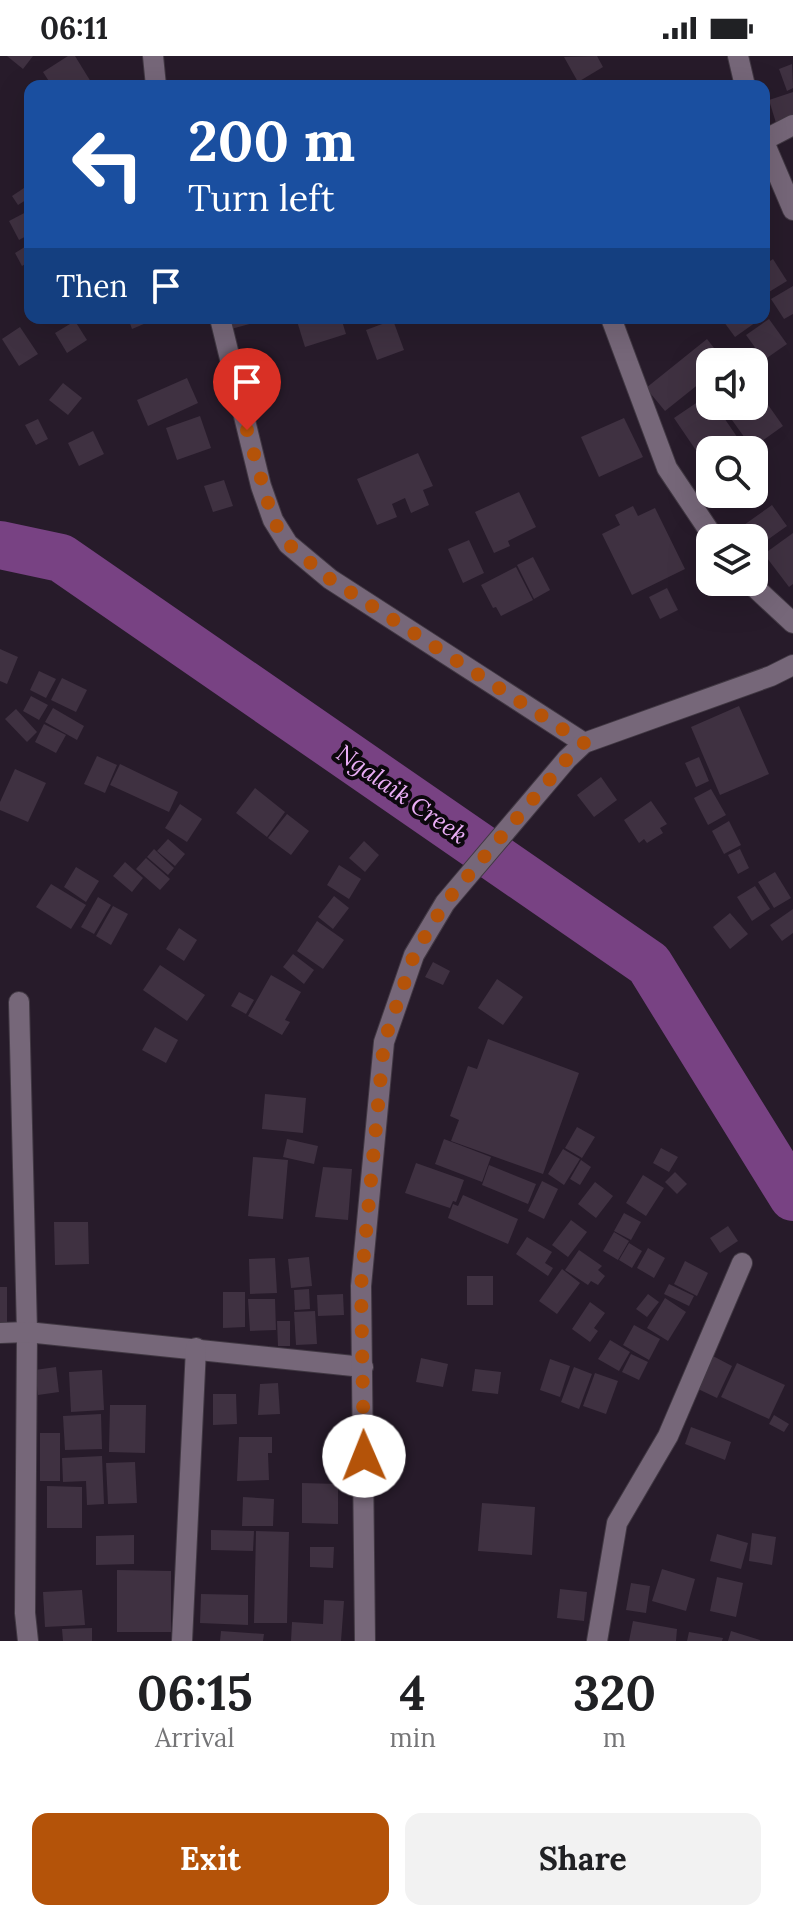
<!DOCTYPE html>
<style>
body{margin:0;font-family:Lora,serif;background:#f2f2f2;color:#202124;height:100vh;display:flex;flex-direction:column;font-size:30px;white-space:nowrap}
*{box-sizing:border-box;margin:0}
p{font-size:26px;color:#757577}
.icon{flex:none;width:44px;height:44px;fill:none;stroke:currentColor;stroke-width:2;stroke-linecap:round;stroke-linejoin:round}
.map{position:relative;height:1585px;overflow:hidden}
.sheet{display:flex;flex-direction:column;background:#fff;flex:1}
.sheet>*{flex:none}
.hud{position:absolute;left:24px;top:24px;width:746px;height:244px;border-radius:16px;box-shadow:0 8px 32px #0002;background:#1a4fa0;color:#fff;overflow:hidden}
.fabs{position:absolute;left:696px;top:292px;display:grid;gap:16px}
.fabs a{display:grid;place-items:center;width:72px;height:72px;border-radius:16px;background:#fff;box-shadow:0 8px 32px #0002;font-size:40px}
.pin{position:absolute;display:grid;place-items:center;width:68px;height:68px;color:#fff;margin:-82px -34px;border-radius:50% 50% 50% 0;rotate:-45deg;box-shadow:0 0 8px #0007}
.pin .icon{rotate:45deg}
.me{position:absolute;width:88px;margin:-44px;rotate:359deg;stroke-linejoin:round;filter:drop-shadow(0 0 6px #0008)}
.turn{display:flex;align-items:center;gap:28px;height:168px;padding:0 32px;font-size:36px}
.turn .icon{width:104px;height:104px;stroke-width:2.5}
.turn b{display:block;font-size:56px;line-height:68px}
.then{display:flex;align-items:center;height:76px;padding:0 32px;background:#0003;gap:16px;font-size:30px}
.eta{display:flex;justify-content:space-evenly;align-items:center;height:136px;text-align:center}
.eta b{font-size:48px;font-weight:700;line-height:56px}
.cta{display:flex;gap:16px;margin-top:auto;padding:16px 32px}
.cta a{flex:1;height:92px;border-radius:16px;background:#b45309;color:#fff;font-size:32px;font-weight:700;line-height:92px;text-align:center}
.cta a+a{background:#f2f2f2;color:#202124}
.status{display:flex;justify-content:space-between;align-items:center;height:56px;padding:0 40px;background:#fff;direction:ltr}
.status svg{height:22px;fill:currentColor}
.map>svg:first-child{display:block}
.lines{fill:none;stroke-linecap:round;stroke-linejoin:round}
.river{stroke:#784283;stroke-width:48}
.building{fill:#3f3141}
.street-casing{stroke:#413843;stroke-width:22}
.secondary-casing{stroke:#413843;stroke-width:22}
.street{stroke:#766779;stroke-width:20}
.secondary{stroke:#766779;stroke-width:20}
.route{stroke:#b45309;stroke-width:14;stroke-dasharray:0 25.2}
.labels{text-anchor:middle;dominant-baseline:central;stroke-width:8;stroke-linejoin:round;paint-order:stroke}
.water-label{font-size:24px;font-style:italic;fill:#eaaef6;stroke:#0d080e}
</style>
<div class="status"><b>06:11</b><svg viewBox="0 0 49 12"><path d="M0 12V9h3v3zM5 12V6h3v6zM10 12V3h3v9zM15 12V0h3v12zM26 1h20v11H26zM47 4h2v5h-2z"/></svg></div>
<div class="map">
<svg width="793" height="1585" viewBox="0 0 793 1585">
<rect width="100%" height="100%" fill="#271b2a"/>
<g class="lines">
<!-- river -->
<polyline class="river" points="0,489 61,502 649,908 793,1141"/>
</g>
<!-- building -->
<g class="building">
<polygon points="7,0 33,0 23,13"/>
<polygon points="68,0 75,0 91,26 84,30 52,30 43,16"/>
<polygon points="597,0 603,11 578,26 564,1"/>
<polygon points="792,8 793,32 787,35 779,13"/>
<polygon points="793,36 793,61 776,67 769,44"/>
<polygon points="30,128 30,150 26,144 18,149 12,140"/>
<polygon points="30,154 30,178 19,184 9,165"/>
<polygon points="28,189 30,205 22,210 15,197"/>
<polygon points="773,203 787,225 764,239 764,209"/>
<polygon points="793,230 793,258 784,263 771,243"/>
<polygon points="128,262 158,262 132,273"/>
<polygon points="228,262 260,262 261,265 231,273"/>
<polygon points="296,262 341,262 346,278 305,291"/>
<polygon points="721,262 757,262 759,264 735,281"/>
<polygon points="769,263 787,288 764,304 746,279"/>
<polygon points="393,264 404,294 377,304 366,274"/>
<polygon points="75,265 87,284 67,297 55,277"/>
<polygon points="20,271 38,298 19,310 2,283"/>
<polygon points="707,283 725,306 710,306 710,319 665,355 646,332"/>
<polygon points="187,322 198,347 148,370 137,344"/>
<polygon points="63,327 82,342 68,359 49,344"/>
<polygon points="754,329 783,370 752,392 722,350 754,350"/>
<polygon points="708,339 710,350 716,350 746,394 710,394 710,415 674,362"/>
<polygon points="200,360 211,392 177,404 166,372"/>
<polygon points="624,362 643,401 599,421 581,381"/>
<polygon points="38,363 48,383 36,389 25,369"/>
<polygon points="93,375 104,398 79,410 68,387"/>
<polygon points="418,397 433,430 423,434 429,449 411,457 405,442 392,448 397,461 377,469 357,423"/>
<polygon points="224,424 233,450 213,456 204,430"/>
<polygon points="519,436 536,471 508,485 510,490 494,497 475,456"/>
<polygon points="772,449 787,470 756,492 754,482 749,482 741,471"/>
<polygon points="633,450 638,460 655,452 685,513 632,539 602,478 620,469 615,459"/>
<polygon points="793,477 793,528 789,531 764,498"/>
<polygon points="469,484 484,517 463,527 448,493"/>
<polygon points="533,501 550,534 534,543 517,509"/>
<polygon points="516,511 533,544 501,560 496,551 493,552 481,529"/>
<polygon points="667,532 678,554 660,563 649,541"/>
<polygon points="0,593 18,601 7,628 0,625"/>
<polygon points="39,615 56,623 46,642 30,634"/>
<polygon points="62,622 87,634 76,656 51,644"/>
<polygon points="31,640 48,649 39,664 23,655"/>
<polygon points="739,650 769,718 720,739 691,671"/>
<polygon points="53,652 84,670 77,684 45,666"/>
<polygon points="16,653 37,676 27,686 5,663"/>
<polygon points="44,668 66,679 56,697 35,686"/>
<polygon points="97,700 117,709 105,737 84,728"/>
<polygon points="699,701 709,725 696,731 685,707"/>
<polygon points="120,708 178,736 169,756 110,729"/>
<polygon points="15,713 46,727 28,766 0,754 0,746"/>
<polygon points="601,721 617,744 594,761 577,739"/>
<polygon points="255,732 285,756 267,781 236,757"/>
<polygon points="711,733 726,759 708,769 694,742"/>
<polygon points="651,745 667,768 660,772 663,777 647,787 644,783 639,787 624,764"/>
<polygon points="180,748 202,763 187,786 165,772"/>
<polygon points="287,758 309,775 291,799 268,782"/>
<polygon points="729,765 741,789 724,798 712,775"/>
<polygon points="168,783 185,798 175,810 157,795"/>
<polygon points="364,785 379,799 365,816 349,802"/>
<polygon points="154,793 174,812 168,819 147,801"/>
<polygon points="740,793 749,812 738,818 728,799"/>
<polygon points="146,802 170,823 160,834 136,813"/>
<polygon points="125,806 143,822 132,836 113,820"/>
<polygon points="339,809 361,823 349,843 327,829"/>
<polygon points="76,811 99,825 86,846 64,831"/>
<polygon points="775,816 791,842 774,852 758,826"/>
<polygon points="51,828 86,849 71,873 36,851"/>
<polygon points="755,830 770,853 752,865 737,841"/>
<polygon points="334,840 349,852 333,873 318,861"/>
<polygon points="98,841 111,849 94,878 81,871"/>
<polygon points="113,850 128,858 111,889 96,880"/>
<polygon points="793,853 793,877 782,885 770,869"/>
<polygon points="730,857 748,878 730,893 713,871"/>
<polygon points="317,865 344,884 323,913 297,895"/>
<polygon points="179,872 197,884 184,905 166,893"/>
<polygon points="293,898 314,914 304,928 283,911"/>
<polygon points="433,906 450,915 443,929 425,921"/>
<polygon points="160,909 205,939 187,965 143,934"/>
<polygon points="271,919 301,936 285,964 290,966 282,979 248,960"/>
<polygon points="497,923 523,941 503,969 478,952"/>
<polygon points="239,936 254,944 246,958 231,950"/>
<polygon points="155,971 178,984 166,1007 142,994"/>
<polygon points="488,983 579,1017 543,1118 451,1085 459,1064 450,1060 468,1010 477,1013"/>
<polygon points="265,1038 306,1042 303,1077 262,1073"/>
<polygon points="577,1071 595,1081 582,1102 565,1092"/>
<polygon points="287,1083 318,1090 314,1108 283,1101"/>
<polygon points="444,1083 491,1101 482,1126 435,1108"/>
<polygon points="661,1092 678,1101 669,1116 653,1107"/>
<polygon points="563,1093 580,1103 564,1129 548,1118"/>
<polygon points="253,1101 288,1104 283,1163 248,1160"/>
<polygon points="581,1104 591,1111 580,1129 570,1123"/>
<polygon points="416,1107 464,1124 456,1146 453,1145 450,1152 405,1137"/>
<polygon points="489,1109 536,1128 528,1148 482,1129"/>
<polygon points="323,1111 352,1113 348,1164 315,1161"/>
<polygon points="675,1116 687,1128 677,1138 665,1126"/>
<polygon points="643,1119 664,1132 646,1160 626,1147"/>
<polygon points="542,1125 558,1133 544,1163 528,1155"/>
<polygon points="595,1126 613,1140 596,1162 578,1148"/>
<polygon points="463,1139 518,1163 508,1188 448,1162 453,1148 458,1150"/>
<polygon points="624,1157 641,1166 631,1184 614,1175"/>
<polygon points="571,1164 587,1176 568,1201 552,1189"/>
<polygon points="54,1166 88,1166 89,1208 55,1209"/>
<polygon points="728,1170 738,1185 720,1197 710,1182"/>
<polygon points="614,1176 629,1185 618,1204 603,1195"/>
<polygon points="527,1181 552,1196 545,1207 553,1212 548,1220 516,1198"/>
<polygon points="629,1187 642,1195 632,1212 619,1204"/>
<polygon points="648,1192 665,1202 654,1222 637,1212"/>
<polygon points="579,1194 602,1210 598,1214 605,1220 598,1229 591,1225 588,1229 565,1214"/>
<polygon points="309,1201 312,1230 291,1232 288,1203"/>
<polygon points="275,1202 277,1237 250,1238 249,1203"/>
<polygon points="685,1205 708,1217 697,1240 674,1228"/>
<polygon points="562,1213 580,1227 557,1258 539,1245"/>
<rect x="467" y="1220" width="26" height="29"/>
<polygon points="669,1228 694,1240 689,1250 664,1238"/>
<rect x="0" y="1231" width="7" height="36"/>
<polygon points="309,1233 310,1253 295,1254 294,1234"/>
<polygon points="223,1236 245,1236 245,1271 223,1272"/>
<polygon points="343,1238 344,1259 318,1260 317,1239"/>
<polygon points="648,1238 659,1246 647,1261 636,1253"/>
<polygon points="665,1242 686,1256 668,1285 647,1272"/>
<polygon points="248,1243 275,1243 276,1274 250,1275"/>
<polygon points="590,1246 605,1257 594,1272 598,1275 590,1286 572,1273"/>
<polygon points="315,1255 317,1288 296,1289 294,1256"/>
<polygon points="277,1265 290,1265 290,1290 278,1290"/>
<polygon points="634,1269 660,1283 649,1304 623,1289"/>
<polygon points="610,1284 630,1296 619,1315 598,1303"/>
<polygon points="631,1298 648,1306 639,1324 622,1316"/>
<polygon points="711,1299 732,1310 717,1342 696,1332"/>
<polygon points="421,1302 448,1308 443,1331 416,1326"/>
<polygon points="550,1303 570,1310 560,1341 540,1334"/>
<polygon points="737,1307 785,1329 769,1363 721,1341"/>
<polygon points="56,1311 59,1336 38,1339 35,1314"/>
<polygon points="574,1311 592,1318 579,1353 561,1346"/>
<polygon points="475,1313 501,1316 498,1338 472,1335"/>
<polygon points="102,1314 104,1354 71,1356 69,1316"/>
<polygon points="595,1317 618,1325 606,1358 583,1350"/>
<polygon points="278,1327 280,1358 258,1359 260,1328"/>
<polygon points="213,1338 236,1338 237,1368 213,1369"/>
<polygon points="110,1349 146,1349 145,1397 109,1396"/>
<polygon points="101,1358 102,1393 65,1394 63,1360"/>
<polygon points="774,1359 789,1368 784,1376 769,1368"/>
<polygon points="691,1371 731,1386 725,1404 685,1388"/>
<rect x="40" y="1377" width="20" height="48"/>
<polygon points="239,1381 272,1381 272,1397 268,1397 269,1424 237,1425"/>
<polygon points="102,1400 104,1448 87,1449 86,1425 63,1426 62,1402"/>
<polygon points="135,1406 137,1447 108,1448 106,1407"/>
<polygon points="302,1427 338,1428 338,1468 302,1467"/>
<polygon points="47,1430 82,1431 82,1472 47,1472"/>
<polygon points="243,1441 274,1443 273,1470 242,1470"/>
<polygon points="482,1447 535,1451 532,1499 478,1495"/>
<polygon points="211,1474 254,1475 253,1495 211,1494"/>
<polygon points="256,1475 289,1476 287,1567 254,1567"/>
<polygon points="752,1477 776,1481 772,1509 749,1505"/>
<polygon points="717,1478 748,1487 741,1513 710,1505"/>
<polygon points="134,1479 134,1508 96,1509 96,1480"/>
<polygon points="310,1491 334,1491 333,1512 310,1511"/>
<polygon points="662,1513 695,1523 686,1555 652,1545"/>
<polygon points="117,1514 171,1515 171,1576 117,1576"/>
<polygon points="717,1521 743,1527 736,1561 710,1555"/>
<polygon points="631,1527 650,1530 646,1557 626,1554"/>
<polygon points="560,1533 587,1536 584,1565 557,1562"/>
<polygon points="82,1534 85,1569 45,1571 43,1536"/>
<polygon points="201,1538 248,1539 248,1569 200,1567"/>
<polygon points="324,1544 344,1545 341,1585 291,1585 292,1566 323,1568"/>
<polygon points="633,1565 677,1573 676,1585 629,1585"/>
<polygon points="92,1572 92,1585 63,1585 62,1573"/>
<polygon points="221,1575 264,1578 263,1585 220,1585"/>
<polygon points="731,1575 760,1584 760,1585 728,1585"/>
<polygon points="689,1576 723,1582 722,1585 687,1585"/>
</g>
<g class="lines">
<defs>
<g id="street">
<polyline points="153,0 156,30"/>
<polyline points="764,84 793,69"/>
<polyline points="220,262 261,430 273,464 288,488 330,523 584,687"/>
<polyline points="611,262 667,412 714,482"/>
<polyline points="749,526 793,567"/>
<polyline points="19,946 27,1276 25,1557 28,1585"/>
<polyline points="0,1277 27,1276 363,1311"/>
<polyline points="182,1585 196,1292"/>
<polyline points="365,1585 361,1230 384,986 414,899 445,847 567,703 584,687 771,620 793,609"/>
<polyline points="597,1585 617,1467 668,1380 742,1207"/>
</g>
<g id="secondary">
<polyline points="738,0 745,30"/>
<polyline points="764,86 793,154"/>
</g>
</defs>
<!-- street casing -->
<use href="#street" class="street-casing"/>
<!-- secondary casing -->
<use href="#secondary" class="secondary-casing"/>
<!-- street -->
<use href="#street" class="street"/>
<!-- secondary -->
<use href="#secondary" class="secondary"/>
</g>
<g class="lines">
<!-- route -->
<polyline class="route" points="247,374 273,464 288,488 330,523 584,687 567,703 445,847 414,899 384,986 361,1230 364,1400"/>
</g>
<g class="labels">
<!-- water labels -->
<g class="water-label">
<text transform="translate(402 738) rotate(35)">Ngalaik Creek</text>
</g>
</g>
</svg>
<div class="fabs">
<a><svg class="icon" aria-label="sound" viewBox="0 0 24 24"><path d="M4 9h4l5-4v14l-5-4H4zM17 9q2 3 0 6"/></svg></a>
<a><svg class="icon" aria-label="search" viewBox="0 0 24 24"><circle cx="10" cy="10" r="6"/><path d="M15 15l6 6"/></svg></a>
<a><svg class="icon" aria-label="layers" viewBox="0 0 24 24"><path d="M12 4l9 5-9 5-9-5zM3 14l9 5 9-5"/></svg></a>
</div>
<div class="pin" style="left:247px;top:374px;background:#d93025"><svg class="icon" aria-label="arrive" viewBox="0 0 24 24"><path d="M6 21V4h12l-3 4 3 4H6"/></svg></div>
<svg class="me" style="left:364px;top:1400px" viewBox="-20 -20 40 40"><circle r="19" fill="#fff"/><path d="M0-13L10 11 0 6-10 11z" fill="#b45309"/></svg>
<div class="hud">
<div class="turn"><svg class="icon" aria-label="left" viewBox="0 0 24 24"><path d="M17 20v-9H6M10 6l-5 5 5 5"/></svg><div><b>200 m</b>Turn left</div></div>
<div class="then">Then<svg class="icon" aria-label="arrive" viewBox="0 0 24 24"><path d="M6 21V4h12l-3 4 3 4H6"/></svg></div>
</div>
</div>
<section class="sheet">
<div class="eta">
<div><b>06:15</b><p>Arrival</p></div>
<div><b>4</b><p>min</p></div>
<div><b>320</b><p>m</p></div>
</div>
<div class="cta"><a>Exit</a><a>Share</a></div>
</section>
